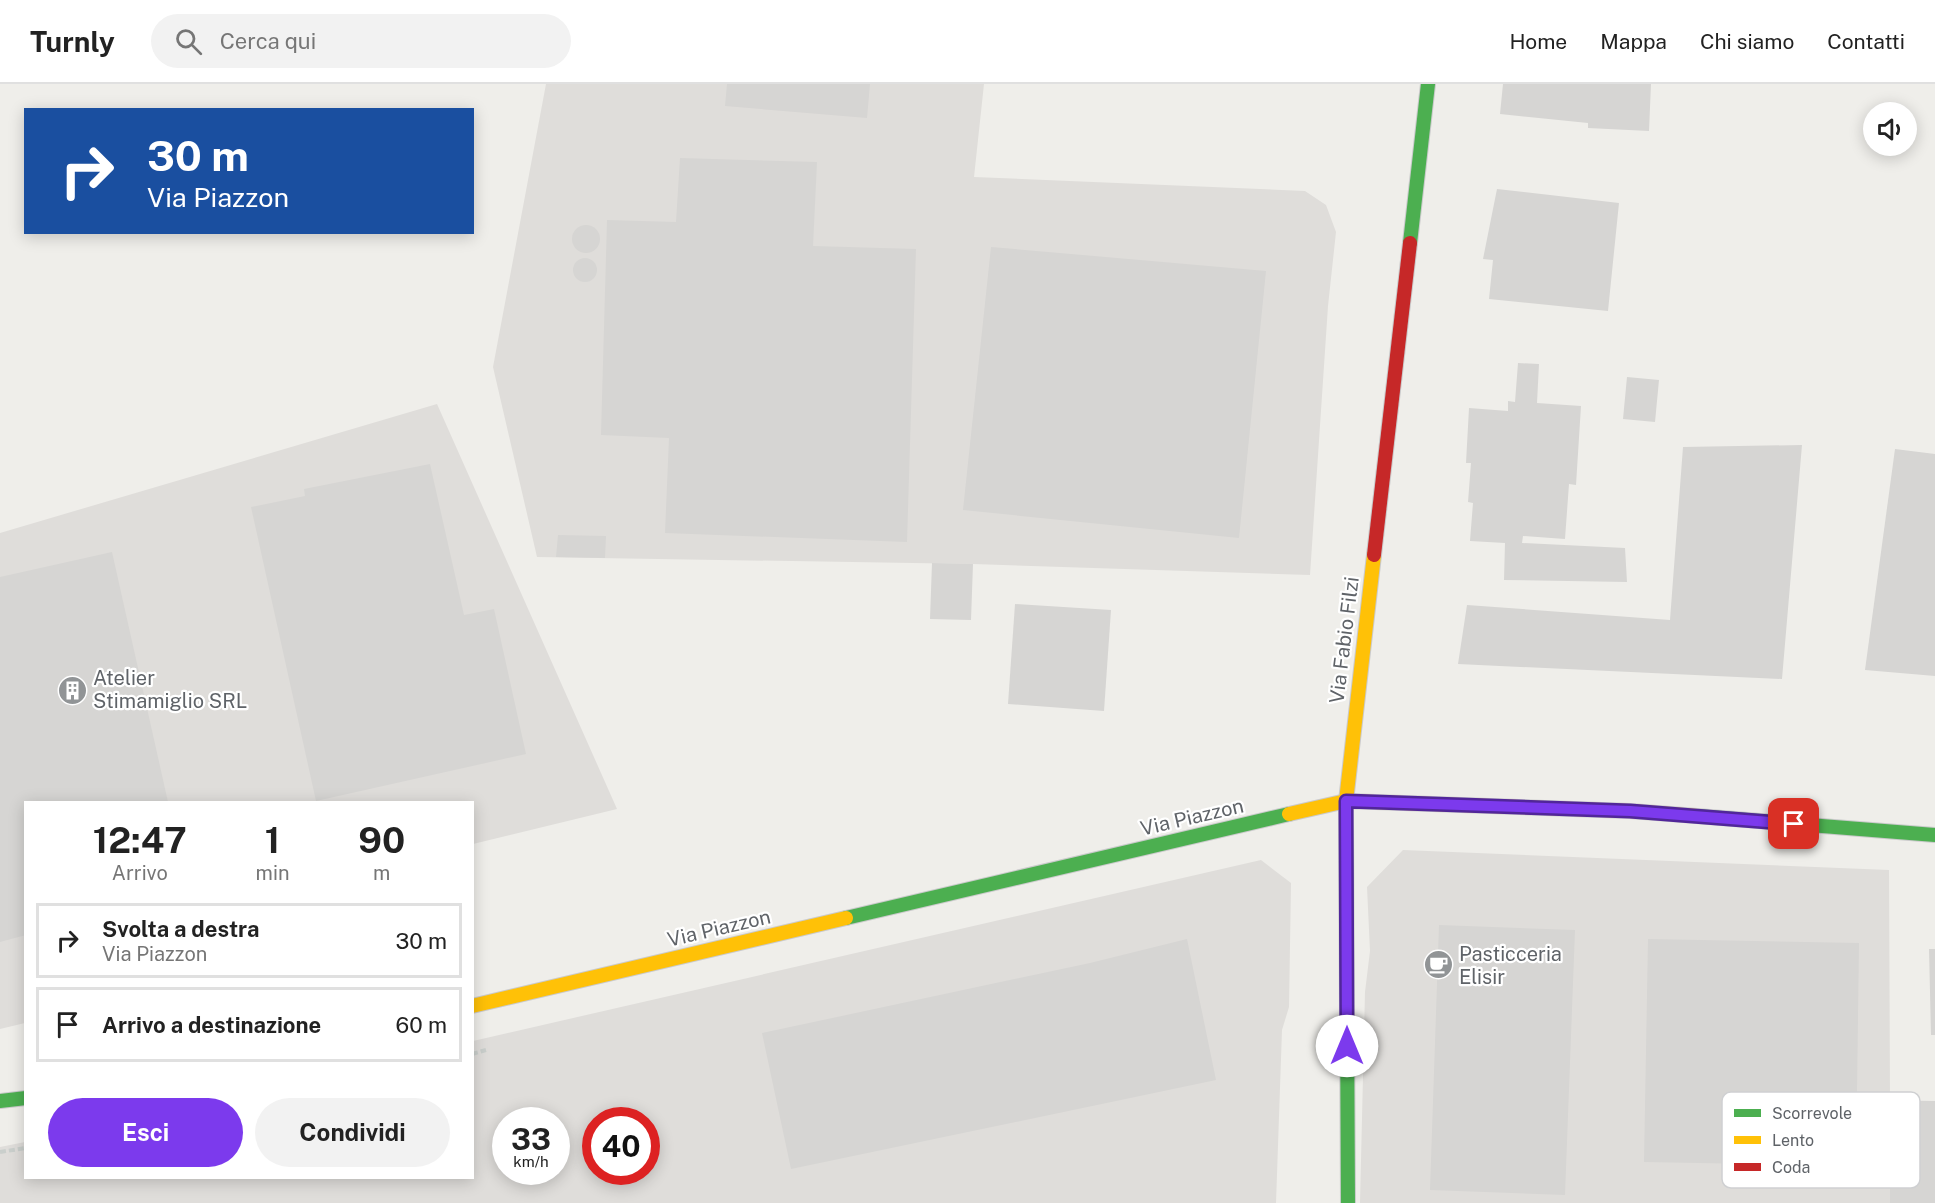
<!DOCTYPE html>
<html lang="it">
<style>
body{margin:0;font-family:"Public Sans",sans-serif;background:#f2f2f2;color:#222;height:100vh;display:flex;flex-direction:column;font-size:22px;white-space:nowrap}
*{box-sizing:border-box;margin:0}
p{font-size:20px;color:#767676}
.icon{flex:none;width:33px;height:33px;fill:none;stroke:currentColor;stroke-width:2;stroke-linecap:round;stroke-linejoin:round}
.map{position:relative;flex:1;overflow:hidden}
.panel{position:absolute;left:24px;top:717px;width:450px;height:378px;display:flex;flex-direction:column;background:#fff;border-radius:0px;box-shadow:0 3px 15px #0003}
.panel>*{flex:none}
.guide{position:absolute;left:24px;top:24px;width:450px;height:126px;border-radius:0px;box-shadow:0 3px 15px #0003;background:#1a4fa0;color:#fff;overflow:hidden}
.buttons{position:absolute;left:1863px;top:18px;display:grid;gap:12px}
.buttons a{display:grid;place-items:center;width:54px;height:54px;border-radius:50%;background:#fff;box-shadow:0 3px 15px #0003;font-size:30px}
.speed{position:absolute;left:492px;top:1023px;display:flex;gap:12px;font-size:30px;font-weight:700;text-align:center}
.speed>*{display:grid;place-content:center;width:78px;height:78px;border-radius:50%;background:#fff;box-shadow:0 3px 15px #0003;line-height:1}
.speed small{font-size:15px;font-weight:400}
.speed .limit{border:9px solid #d22;background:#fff;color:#111}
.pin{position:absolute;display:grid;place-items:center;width:51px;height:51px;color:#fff;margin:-26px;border-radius:12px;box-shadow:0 3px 9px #0006}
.me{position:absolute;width:66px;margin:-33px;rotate:0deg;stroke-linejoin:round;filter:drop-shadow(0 0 4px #0008)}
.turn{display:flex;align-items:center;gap:21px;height:126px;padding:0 24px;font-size:27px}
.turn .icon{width:78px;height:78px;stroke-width:2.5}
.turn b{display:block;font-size:42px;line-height:51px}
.eta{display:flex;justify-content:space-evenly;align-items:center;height:102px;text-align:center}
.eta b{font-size:36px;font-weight:700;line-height:42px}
.action{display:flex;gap:12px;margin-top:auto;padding:12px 24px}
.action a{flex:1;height:69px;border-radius:36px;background:#7c3aed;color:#fff;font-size:24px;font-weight:700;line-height:69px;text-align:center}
.action a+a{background:#f2f2f2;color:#222}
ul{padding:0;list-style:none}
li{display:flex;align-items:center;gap:18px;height:75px;margin:0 12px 9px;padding:0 12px;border:3px solid #e0e0e0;border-radius:0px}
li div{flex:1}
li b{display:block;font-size:22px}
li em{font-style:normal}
header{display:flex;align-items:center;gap:36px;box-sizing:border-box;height:84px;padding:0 30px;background:#fff;border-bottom:2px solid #e0e0e0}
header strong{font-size:28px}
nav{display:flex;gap:33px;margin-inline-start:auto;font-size:21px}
.search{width:420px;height:54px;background:#f2f2f2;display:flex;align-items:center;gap:15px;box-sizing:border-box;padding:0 21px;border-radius:33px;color:#767676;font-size:22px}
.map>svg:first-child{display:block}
.industrial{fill:#dfddda;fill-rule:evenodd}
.building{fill:#d6d5d3}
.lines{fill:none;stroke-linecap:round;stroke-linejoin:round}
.fast-casing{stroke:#cacacb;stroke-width:16}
.slow-casing{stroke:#cacacb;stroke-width:16}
.jam-casing{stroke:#cacacb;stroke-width:16}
.path{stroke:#cacfcc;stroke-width:4;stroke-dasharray:6 3;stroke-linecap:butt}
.fast{stroke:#4caf50;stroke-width:14}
.slow{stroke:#ffc107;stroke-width:14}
.jam{stroke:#c62828;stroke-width:14}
.route-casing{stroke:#51269a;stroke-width:15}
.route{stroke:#7c3aed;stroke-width:10}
.labels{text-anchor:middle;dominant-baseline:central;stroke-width:4.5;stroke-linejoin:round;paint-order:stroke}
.street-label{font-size:20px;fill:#5f6368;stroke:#fff}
.poi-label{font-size:20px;fill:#5f6368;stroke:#fff;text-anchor:start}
.key{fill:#fff;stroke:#cfd0d2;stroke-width:1.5}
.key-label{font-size:16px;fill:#5f6368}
</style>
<header>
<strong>Turnly</strong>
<div class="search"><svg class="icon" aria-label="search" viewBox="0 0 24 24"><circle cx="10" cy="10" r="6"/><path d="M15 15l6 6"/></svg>Cerca qui</div>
<nav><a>Home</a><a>Mappa</a><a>Chi siamo</a><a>Contatti</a></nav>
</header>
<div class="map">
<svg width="1935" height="1119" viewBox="0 0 1935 1119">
<rect width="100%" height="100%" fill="#efeeea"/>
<!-- industrial -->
<g class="industrial">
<polygon points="546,0 984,0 974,93 1305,107 1326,121 1336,148 1328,222 1310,491 973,480 537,473 493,283"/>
<polygon points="437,320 617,725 473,760 472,718 26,718 25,939 0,945 0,449"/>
<polygon points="1403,766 1889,786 1890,1016 1935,1017 1935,1119 1360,1119 1365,908 1370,867 1367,803"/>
<path d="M1261,776L1291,799L1289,923L1282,946L1276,1119H0V1063L25,1058L26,1094H472L473,957ZM506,1036H556V1088H506ZM596,1036H646V1088H596Z"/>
</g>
<!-- building -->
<g class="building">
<polygon points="727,0 870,0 867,34 725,22"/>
<polygon points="1503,0 1651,0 1649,47 1588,44 1588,39 1500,30"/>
<polygon points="680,74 817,78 813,162 916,165 907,458 665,449 669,354 601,351 607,136 676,138"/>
<polygon points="1497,105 1619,119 1608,227 1489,215 1493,176 1483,175"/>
<circle cx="586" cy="155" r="14"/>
<polygon points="991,163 1266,187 1239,454 963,426"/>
<circle cx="585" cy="186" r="12"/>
<polygon points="1518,279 1539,280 1537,319 1581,322 1576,401 1569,400 1565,455 1523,452 1522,459 1625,464 1627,498 1504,496 1505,459 1470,457 1473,419 1468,418 1471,379 1466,379 1469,324 1508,327 1508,317 1515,318"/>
<polygon points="1627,293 1659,296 1655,338 1623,335"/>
<polygon points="1802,361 1782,595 1458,580 1467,521 1670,536 1683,363"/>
<polygon points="1895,365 1935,370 1935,592 1865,586"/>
<polygon points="430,380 464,531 494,525 526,670 316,717 251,423 305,412 304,405"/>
<polygon points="558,451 606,452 605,474 556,473"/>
<polygon points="112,468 168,718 26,718 26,851 0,858 0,493"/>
<polygon points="932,479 973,480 971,536 930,535"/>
<polygon points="1015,520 1111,526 1104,627 1008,620"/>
<polygon points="1439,841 1575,846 1565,1111 1430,1106"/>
<polygon points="1187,855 1216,996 791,1085 762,949 1090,879"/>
<polygon points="1648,855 1859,859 1856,1082 1644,1078"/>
<polygon points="1929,865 1935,865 1935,951 1931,951"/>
<rect x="1890" y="1017" width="45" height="102"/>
</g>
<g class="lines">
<defs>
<g id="fast">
<polyline points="1410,159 1428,0"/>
<polyline points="1697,732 1935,751"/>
<polyline points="1346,739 1348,1119"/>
<polyline points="846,834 1289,730"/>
<polyline points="0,1017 26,1014"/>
</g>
<g id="slow">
<polyline points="1289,730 1346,717 1630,727 1697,732"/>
<polyline points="1346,739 1346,717 1374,471"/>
<polyline points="472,922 846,834"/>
</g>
<polyline id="jam" points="1374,471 1410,159"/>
</defs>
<!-- fast casing -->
<use href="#fast" class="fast-casing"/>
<!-- slow casing -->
<use href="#slow" class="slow-casing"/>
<!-- jam casing -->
<use href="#jam" class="jam-casing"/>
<!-- path -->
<g class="path">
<polyline points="472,970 486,966"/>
<polyline points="0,1068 26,1064"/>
</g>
<!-- fast -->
<use href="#fast" class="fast"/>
<!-- slow -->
<use href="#slow" class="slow"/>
<!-- jam -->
<use href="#jam" class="jam"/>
</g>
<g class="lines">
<defs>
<polyline id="route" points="1347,962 1346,717 1630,727 1794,740"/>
</defs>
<!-- route casing -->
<use href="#route" class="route-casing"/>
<!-- route -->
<use href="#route" class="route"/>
</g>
<!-- icons -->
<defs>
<symbol id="building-disc" viewBox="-11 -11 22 22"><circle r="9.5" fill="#919496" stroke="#fff"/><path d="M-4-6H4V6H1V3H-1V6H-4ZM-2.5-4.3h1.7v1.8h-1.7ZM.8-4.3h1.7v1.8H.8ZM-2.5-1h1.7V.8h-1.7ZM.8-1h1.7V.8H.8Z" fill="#fff"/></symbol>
<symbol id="cafe-disc" viewBox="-11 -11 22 22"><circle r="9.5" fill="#919496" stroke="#fff"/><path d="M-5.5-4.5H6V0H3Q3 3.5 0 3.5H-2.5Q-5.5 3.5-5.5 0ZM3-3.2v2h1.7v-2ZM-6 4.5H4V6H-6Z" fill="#fff"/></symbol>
</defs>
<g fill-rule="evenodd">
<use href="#building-disc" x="56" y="590" width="33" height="33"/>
<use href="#cafe-disc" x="1422" y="864" width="33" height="33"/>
</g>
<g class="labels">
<!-- street labels -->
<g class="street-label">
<text transform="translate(1344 556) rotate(-83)">Via Fabio Filzi</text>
<text transform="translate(1192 733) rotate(-13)">Via Piazzon</text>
<text transform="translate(719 844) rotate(-13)">Via Piazzon</text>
</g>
<!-- poi labels -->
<g class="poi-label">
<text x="93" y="594">Atelier<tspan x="93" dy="23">Stimamiglio SRL</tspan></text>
<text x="1459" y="870">Pasticceria<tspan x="1459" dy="23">Elisir</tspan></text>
</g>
</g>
<!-- legend -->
<rect x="1722" y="1008" width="198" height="96" rx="9" class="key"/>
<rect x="1734" y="1025" width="27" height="8" fill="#4caf50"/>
<rect x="1734" y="1052" width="27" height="8" fill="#ffc107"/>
<rect x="1734" y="1079" width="27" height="8" fill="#c62828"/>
<g class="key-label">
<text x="1772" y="1035">Scorrevole</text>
<text x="1772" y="1062">Lento</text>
<text x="1772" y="1089">Coda</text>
</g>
</svg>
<div class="buttons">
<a><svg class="icon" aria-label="sound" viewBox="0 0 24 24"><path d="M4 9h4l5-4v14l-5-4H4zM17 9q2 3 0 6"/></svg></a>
</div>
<div class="speed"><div>33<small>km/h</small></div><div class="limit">40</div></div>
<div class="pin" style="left:1794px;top:740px;background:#d93025"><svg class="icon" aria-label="arrive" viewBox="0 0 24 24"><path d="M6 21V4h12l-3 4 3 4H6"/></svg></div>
<svg class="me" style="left:1347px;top:962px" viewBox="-20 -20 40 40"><circle r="19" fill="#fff"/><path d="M0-13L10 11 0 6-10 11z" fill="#7c3aed"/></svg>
<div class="guide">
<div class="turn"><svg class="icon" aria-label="right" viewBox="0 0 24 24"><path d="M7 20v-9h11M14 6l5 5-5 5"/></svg><div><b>30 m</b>Via Piazzon</div></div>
</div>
<section class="panel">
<div class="eta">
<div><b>12:47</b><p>Arrivo</p></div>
<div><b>1</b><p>min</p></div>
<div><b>90</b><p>m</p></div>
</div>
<ul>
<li><svg class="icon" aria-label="right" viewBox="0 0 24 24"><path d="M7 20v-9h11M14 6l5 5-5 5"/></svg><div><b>Svolta a destra</b><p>Via Piazzon</p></div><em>30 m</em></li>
<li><svg class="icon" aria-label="arrive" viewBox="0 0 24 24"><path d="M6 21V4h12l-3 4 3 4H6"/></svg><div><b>Arrivo a destinazione</b></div><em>60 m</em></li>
</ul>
<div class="action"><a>Esci</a><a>Condividi</a></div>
</section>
</div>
